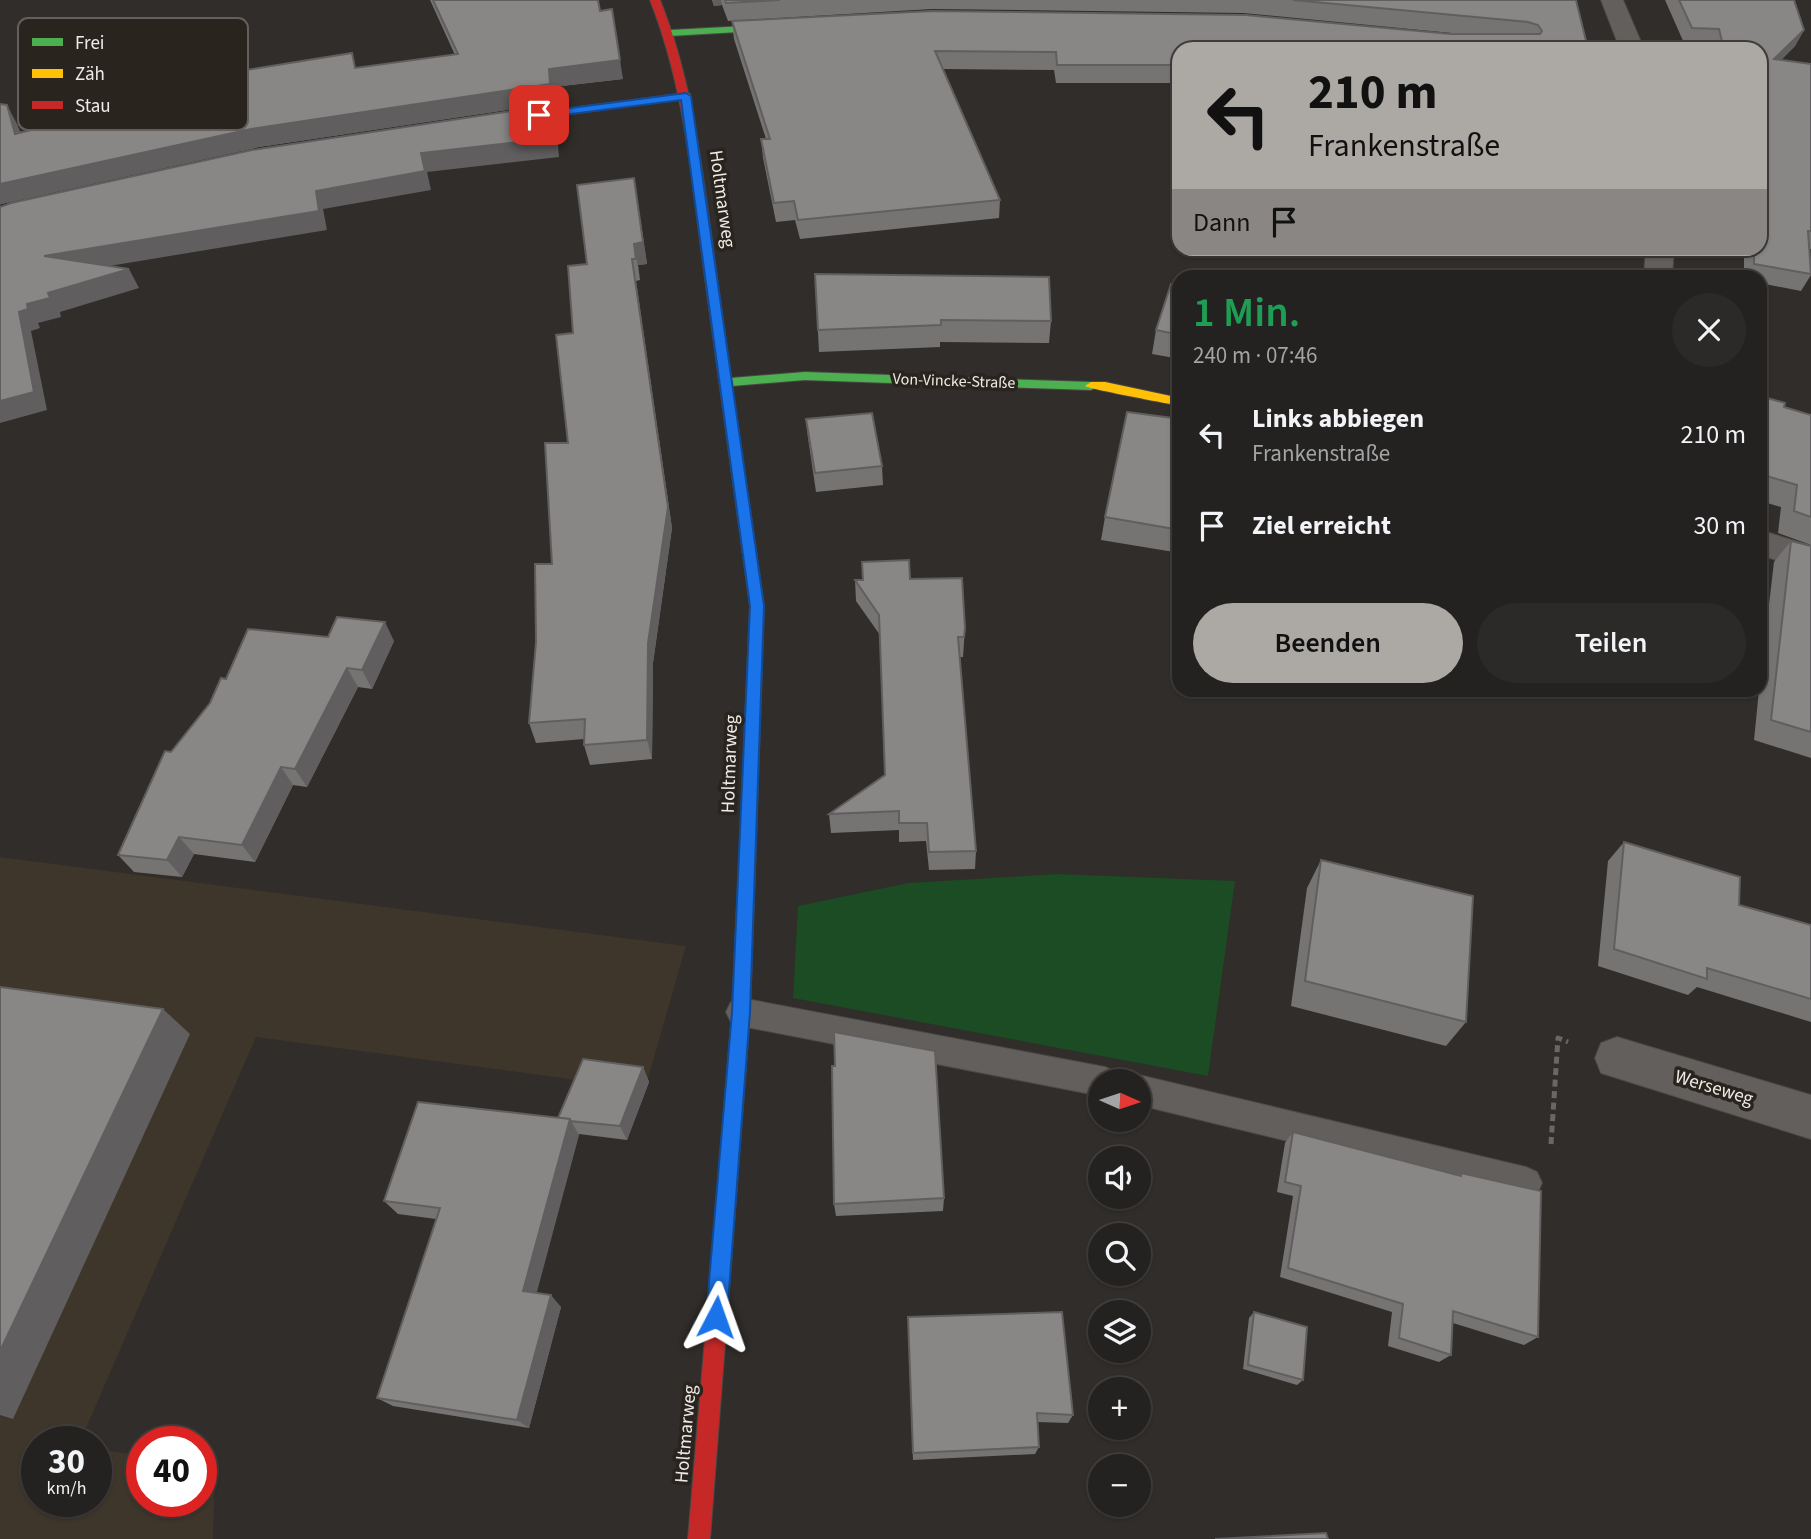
<!DOCTYPE html>
<html lang="de">
<meta charset="utf-8">
<style>
body{margin:0;font-family:"Source Sans 3",sans-serif;background:#2c2a29;color:#f1f3f6;height:100vh;display:flex;flex-direction:column;font-size:26px;white-space:nowrap}
*{box-sizing:border-box;margin:0}
p{font-size:23px;color:#a3a4a5}
.icon{flex:none;width:38px;height:38px;fill:none;stroke:currentColor;stroke-width:2;stroke-linecap:round;stroke-linejoin:round}
.map{position:relative;flex:1;overflow:hidden}
.sheet{position:absolute;left:1172px;top:270px;width:595px;height:427px;display:flex;flex-direction:column;background:#242220;border-radius:21px;box-shadow:0 2px 5px #0004,0 0 0 2px #413f3e}
.sheet>*{flex:none}
.top-card{position:absolute;left:1172px;top:42px;width:595px;height:214px;border-radius:21px;box-shadow:0 2px 5px #0004,0 0 0 2px #413f3e;background:#aca8a4;color:#111;overflow:hidden}
.needle{width:46px;rotate:93deg}
.fabs{position:absolute;left:1088px;top:1069px;display:grid;gap:14px}
.fabs a{display:grid;place-items:center;width:63px;height:63px;border-radius:50%;background:#242220;box-shadow:0 2px 5px #0004,0 0 0 2px #413f3e;font-size:35px}
.speed{position:absolute;left:21px;top:1426px;display:flex;gap:14px;font-size:35px;font-weight:700;text-align:center}
.speed>*{display:grid;place-content:center;width:91px;height:91px;border-radius:50%;background:#242220;box-shadow:0 2px 5px #0004,0 0 0 2px #413f3e;line-height:1}
.speed small{font-size:18px;font-weight:400}
.speed .limit{border:10px solid #d22;background:#fff;color:#111}
.pin{position:absolute;display:grid;place-items:center;width:60px;height:60px;color:#fff;margin:-30px;border-radius:14px;box-shadow:0 4px 10px #0006}
.me{position:absolute;width:77px;margin:-38px;rotate:4deg;stroke-linejoin:round;filter:drop-shadow(0 0 5px #0008)}
.turn{display:flex;align-items:center;gap:24px;height:147px;padding:0 21px;font-size:32px}
.turn .icon{width:91px;height:91px;stroke-width:2.5}
.turn b{display:block;font-size:49px;line-height:60px}
.then{display:flex;align-items:center;height:66px;padding:0 21px;background:#0003;gap:14px;font-size:26px}
.round{display:grid;place-items:center;flex:none;width:74px;height:74px;border-radius:37px;background:#2c2a29}
.summary{display:flex;align-items:center;justify-content:space-between;height:119px;padding:0 21px}
h1{font-size:42px;font-weight:600;line-height:52px;color:#1e9e55}
.cta{display:flex;gap:14px;margin-top:auto;padding:14px 21px}
.cta a{flex:1;height:80px;border-radius:42px;background:#aca8a4;color:#111;font-size:28px;font-weight:600;line-height:80px;text-align:center}
.cta a+a{background:#2c2a29;color:#f1f3f6}
ul{padding:0;list-style:none}
li{display:flex;align-items:center;gap:21px;height:91px;padding:0 21px}
li div{flex:1}
li b{display:block;font-size:26px}
li em{font-style:normal}
.map>svg:first-child{display:block}
.built{fill:#3e352b}
.green{fill:#1b4c23}
.lines{fill:none;stroke-linecap:round;stroke-linejoin:round}
.lane-casing{stroke:#4b4846;stroke-width:2}
.street-casing{stroke:#4b4846;stroke-width:2}
.fast-casing{stroke:#4b4846;stroke-width:2}
.slow-casing{stroke:#4b4846;stroke-width:2}
.jam-casing{stroke:#4b4846;stroke-width:2}
.path{stroke:#6a6866;stroke-width:5;stroke-dasharray:7 4.5;stroke-linecap:butt}
.lane{fill:#625f5d;fill-rule:evenodd}
.street{fill:#625f5d;fill-rule:evenodd}
.fast{fill:#4caf50;fill-rule:evenodd}
.slow{fill:#ffc107;fill-rule:evenodd}
.jam{fill:#c62828;fill-rule:evenodd}
.wall{fill:#767373}
.shaded-wall{fill:#605e5e}
.building{fill:#898686;stroke:#605e5e;stroke-width:2}
.route{fill:#1a73e8;stroke:#114b97;stroke-width:2}
.labels{text-anchor:middle;dominant-baseline:central;stroke-width:7;stroke-linejoin:round;paint-order:stroke}
.far-street-label{font-size:16px;fill:#eeeae6;stroke:#29241e}
.street-label{font-size:19px;fill:#eeeae6;stroke:#29241e}
.key{fill:#29241e;stroke:#645f5a;stroke-width:2}
.key-label{font-size:19px;fill:#eeeae6}
</style>
<div class="map">
<svg width="1811" height="1539" viewBox="0 0 1811 1539">
<rect width="100%" height="100%" fill="#302d2a"/>
<!-- built -->
<polygon class="built" points="0,857 686,946 645,1089 256,1037 80,1442 37,1442 37,1502 96,1502 96,1449 142,1456 142,1502 201,1502 201,1466 215,1469 213,1539 0,1539"/>
<!-- green -->
<polygon class="green" points="1058,874 1235,881 1208,1076 793,998 798,906 908,883"/>
<g class="lines">
<defs>
<g id="lane">
<polygon points="741,998 1105,1067 1116,1072 1120,1082 1101,1082 1101,1096 741,1026 731,1022 726,1012 731,1002"/>
<polygon points="1139,1075 1526,1167 1537,1172 1542,1183 1537,1194 1526,1199 1139,1105 1139,1082 1127,1082"/>
</g>
<g id="street">
<polygon points="1601,0 1623,0 1644,49 1620,49"/>
<polygon points="1646,248 1674,248 1672,276 1644,276"/>
<polygon points="1760,530 1811,546 1811,571 1760,555"/>
<polygon points="1617,1037 1811,1095 1811,1139 1601,1073 1595,1058 1601,1043"/>
</g>
<g id="fast">
<polygon points="785,24 788,25 788,29 670,36 665,33 670,30"/>
<polygon points="708,253 714,256 731,378 805,372 1091,382 1097,386 1091,390 805,380 732,386 764,606 756,843 754,848 748,850 742,848 740,843 750,606 702,256"/>
</g>
<g id="slow">
<polygon points="686,93 690,94 690,98 502,123 497,120 502,117"/>
<path d="M1105,382L1180,398V406C1166,403 1089,389 1085,386L1091,382Z"/>
<polygon points="748,836 754,838 756,843 750,1012 729,1291 726,1298 719,1301 712,1298 709,1291 732,1012 740,843 742,838"/>
</g>
<g id="jam">
<path d="M650,0H660C693,82 702,169 714,256L708,259L702,256C691,169 683,83 650,0Z"/>
<polygon points="719,1281 726,1284 729,1291 710,1539 688,1539 709,1291 712,1284"/>
</g>
</defs>
<!-- lane casing -->
<use href="#lane" class="lane-casing"/>
<!-- street casing -->
<use href="#street" class="street-casing"/>
<!-- fast casing -->
<use href="#fast" class="fast-casing"/>
<!-- slow casing -->
<use href="#slow" class="slow-casing"/>
<!-- jam casing -->
<use href="#jam" class="jam-casing"/>
<!-- path -->
<polyline class="path" points="1551,1144 1558,1038 1568,1042"/>
<!-- lane -->
<use href="#lane" class="lane"/>
<!-- street -->
<use href="#street" class="street"/>
<!-- fast -->
<use href="#fast" class="fast"/>
<!-- slow -->
<use href="#slow" class="slow"/>
<!-- jam -->
<use href="#jam" class="jam"/>
</g>
<!-- wall -->
<g class="wall">
<polygon points="430,0 598,0 600,11 623,79 553,87 554,103 259,147 1,204 17,124 20,132 357,68 455,55"/>
<polygon points="712,0 1576,0 1588,49 1180,49 1180,83 1056,83 1054,70 943,69 1000,200 999,218 800,239 795,220 776,222 763,158 761,139 766,139 734,39 732,21 1462,34 1243,13 932,9 728,21 722,5 714,6"/>
<polygon points="1665,0 1794,0 1804,30 1795,46 1781,60 1811,64 1811,249 1810,249 1811,275 1801,291 1760,283 1760,276 1744,276 1744,248 1760,248 1760,49 1713,49 1712,45 1684,43"/>
<polygon points="634,178 647,264 638,265 640,280 636,281 672,528 653,663 652,759 590,765 584,745 584,739 536,743 529,723 568,443 573,333 587,264"/>
<polygon points="815,274 1051,321 1049,343 940,342 940,347 819,352"/>
<polygon points="1180,285 1180,359 1152,354 1156,330"/>
<polygon points="1760,396 1784,407 1811,415 1811,545 1778,533 1781,507 1760,501"/>
<polygon points="806,419 882,466 883,485 816,492 808,438"/>
<polygon points="1180,419 1180,553 1101,540 1105,517"/>
<polygon points="1791,541 1811,546 1811,758 1754,740 1759,690 1760,690 1760,680 1774,562"/>
<polygon points="910,579 965,628 963,657 960,657 976,851 975,869 929,870 926,841 899,842 899,830 831,833 829,814 885,775 880,635 856,601 855,580"/>
<polygon points="328,637 394,641 372,689 358,687 307,787 293,785 255,862 194,854 182,877 134,872 118,855 171,752 210,703 226,679"/>
<polygon points="1624,842 1739,905 1811,925 1811,1022 1697,987 1688,995 1598,966 1608,861"/>
<polygon points="1321,860 1466,1022 1446,1046 1291,1006 1307,888"/>
<polygon points="835,1066 944,1198 943,1211 836,1216 834,1204"/>
<polygon points="643,1067 649,1082 627,1140 579,1134 536,1293 561,1307 529,1428 393,1406 377,1398 436,1219 398,1214 384,1201 558,1118"/>
<polygon points="1293,1132 1458,1175 1461,1173 1538,1337 1524,1345 1453,1323 1451,1355 1439,1362 1388,1346 1392,1312 1280,1277 1293,1196 1277,1192 1285,1143"/>
<polygon points="1254,1312 1303,1380 1297,1385 1243,1369 1249,1318"/>
<polygon points="908,1327 1073,1415 1068,1423 1037,1422 1039,1447 1035,1454 913,1460"/>
</g>
<!-- shaded-wall -->
<g class="shaded-wall">
<polygon points="713,0 721,0 722,5 714,6"/>
<polygon points="612,9 623,79 553,87 554,103 259,147 1,204 0,206 0,184 251,129 549,69"/>
<polygon points="1804,30 1795,46 1766,75 1774,59"/>
<polygon points="7,105 17,124 25,152 15,134"/>
<polygon points="552,105 556,123 559,157 427,172 431,190 323,209 327,230 55,275 44,256 316,191 421,153"/>
<polygon points="634,178 647,264 638,265 640,280 634,244"/>
<polygon points="632,259 672,528 653,663 652,759 647,740 648,643"/>
<polygon points="129,269 139,288 60,312 61,317 38,323 40,328 31,331 47,410 0,423 0,401 19,312 27,304 48,293"/>
<polygon points="385,622 394,641 372,689 362,670"/>
<polygon points="347,668 358,687 307,787 295,769"/>
<polygon points="281,767 293,785 255,862 242,845"/>
<polygon points="179,837 194,854 182,877 167,860"/>
<polygon points="163,1009 190,1034 13,1419 0,1415 0,1351"/>
<polygon points="643,1067 649,1082 627,1140 620,1126"/>
<polygon points="570,1119 579,1135 534,1303 523,1291"/>
<polygon points="551,1295 561,1307 529,1428 517,1420"/>
</g>
<!-- building -->
<g class="building">
<polygon points="433,0 598,0 600,11 612,9 620,60 549,69 550,84 251,129 0,184 0,104 7,105 15,134 131,105 131,100 192,88 190,79 352,53 355,68 458,54"/>
<polygon points="725,0 780,0 726,3"/>
<polygon points="1293,0 1576,0 1588,49 1180,49 1180,65 1057,65 1056,52 935,51 1000,200 798,220 794,201 774,203 761,139 770,139 732,21 932,11 1246,15 1451,34 1540,34 1542,31 1538,25 1528,22"/>
<polygon points="1679,0 1794,0 1804,30 1774,59 1811,64 1811,231 1808,231 1811,274 1754,264 1754,248 1760,248 1760,49 1724,49 1719,29 1692,28"/>
<polygon points="552,105 555,138 421,153 425,171 316,191 319,211 44,256 129,269 48,293 50,298 27,304 28,309 19,312 34,392 0,401 0,207 11,203 252,150"/>
<polygon points="634,178 643,242 634,244 636,259 632,259 668,507 648,643 647,740 584,745 585,719 529,723 536,642 535,564 552,564 545,443 568,443 556,335 573,333 568,266 587,264 577,185"/>
<polygon points="815,274 1049,277 1051,321 941,320 941,325 818,330"/>
<polygon points="1171,284 1180,285 1180,335 1156,330"/>
<polygon points="1760,396 1785,403 1784,407 1811,415 1811,517 1794,511 1797,485 1760,474"/>
<polygon points="1127,412 1180,419 1180,530 1105,517"/>
<polygon points="872,413 882,466 815,473 806,419"/>
<polygon points="1791,541 1811,546 1811,732 1771,720"/>
<polygon points="909,560 910,579 962,578 965,628 964,637 958,637 976,851 929,852 927,823 899,823 899,811 829,814 885,775 879,615 855,580 863,580 862,562"/>
<polygon points="337,617 385,622 362,670 347,668 295,769 281,767 242,845 179,837 167,860 118,855 165,751 171,752 210,703 221,678 226,679 248,629 328,637"/>
<polygon points="1624,842 1740,877 1739,905 1811,925 1811,999 1707,968 1707,979 1614,949"/>
<polygon points="1321,860 1473,896 1466,1022 1305,981"/>
<polygon points="0,987 163,1009 0,1351"/>
<polygon points="834,1032 935,1051 944,1198 834,1204 832,1066 835,1066"/>
<polygon points="583,1059 643,1067 620,1126 570,1121 570,1119 558,1118"/>
<polygon points="418,1102 570,1119 523,1291 551,1295 517,1420 377,1398 440,1208 384,1201"/>
<polygon points="1293,1132 1461,1176 1461,1173 1541,1191 1538,1337 1453,1311 1451,1355 1399,1338 1403,1304 1288,1268 1301,1186 1285,1182"/>
<polygon points="1062,1312 1073,1415 1037,1413 1039,1447 913,1453 908,1317"/>
<polygon points="1254,1312 1307,1327 1303,1380 1248,1365"/>
<polygon points="1326,1533 1328,1539 1215,1539"/>
</g>
<!-- route -->
<polygon class="route" points="686,93 691,96 764,606 750,1012 727,1317 724,1324 716,1327 709,1324 706,1317 732,1012 750,606 681,100 539,118 534,115 539,112"/>
<g class="labels">
<!-- far-street labels -->
<g class="far-street-label">
<text transform="translate(954 381) rotate(2)">Von-Vincke-Straße</text>
</g>
<!-- street labels -->
<g class="street-label">
<text transform="translate(722 199) rotate(82)">Holtmarweg</text>
<text transform="translate(730 764) rotate(-88)">Holtmarweg</text>
<text transform="translate(1714 1088) rotate(17)">Werseweg</text>
<text transform="translate(686 1434) rotate(-85)">Holtmarweg</text>
</g>
</g>
<!-- legend -->
<rect x="18" y="18" width="230" height="112" rx="10" class="key"/>
<rect x="32" y="38" width="31" height="8" fill="#4caf50"/>
<rect x="32" y="69" width="31" height="9" fill="#ffc107"/>
<rect x="32" y="101" width="31" height="8" fill="#c62828"/>
<g class="key-label">
<text x="75" y="49">Frei</text>
<text x="75" y="80">Zäh</text>
<text x="75" y="112">Stau</text>
</g>
</svg>
<div class="fabs">
<a><svg class="needle" viewBox="-14 -14 28 28"><path d="M0-13l5 13h-10z" fill="#e53935"/><path d="M0 13l5-13h-10z" fill="#a3a4a5"/></svg></a>
<a><svg class="icon" aria-label="sound" viewBox="0 0 24 24"><path d="M4 9h4l5-4v14l-5-4H4zM17 9q2 3 0 6"/></svg></a>
<a><svg class="icon" aria-label="search" viewBox="0 0 24 24"><circle cx="10" cy="10" r="6"/><path d="M15 15l6 6"/></svg></a>
<a><svg class="icon" aria-label="layers" viewBox="0 0 24 24"><path d="M12 4l9 5-9 5-9-5zM3 14l9 5 9-5"/></svg></a>
<a>+</a>
<a>−</a>
</div>
<div class="speed"><div>30<small>km/h</small></div><div class="limit">40</div></div>
<div class="pin" style="left:539px;top:115px;background:#d93025"><svg class="icon" aria-label="arrive" viewBox="0 0 24 24"><path d="M6 21V4h12l-3 4 3 4H6"/></svg></div>
<svg class="me" style="left:716px;top:1317px" viewBox="-20 -20 40 40"><path d="M0-17L14 15 0 8-14 15z" fill="#1a73e8" stroke="#fff" stroke-width="4"/></svg>
<div class="top-card">
<div class="turn"><svg class="icon" aria-label="left" viewBox="0 0 24 24"><path d="M17 20v-9H6M10 6l-5 5 5 5"/></svg><div><b>210 m</b>Frankenstraße</div></div>
<div class="then">Dann<svg class="icon" aria-label="arrive" viewBox="0 0 24 24"><path d="M6 21V4h12l-3 4 3 4H6"/></svg></div>
</div>
<section class="sheet">
<div class="summary"><div><h1>1 Min.</h1><p>240 m · 07:46</p></div><a class="round"><svg class="icon" aria-label="close" viewBox="0 0 24 24"><path d="M6 6l12 12M18 6L6 18"/></svg></a></div>
<ul>
<li><svg class="icon" aria-label="left" viewBox="0 0 24 24"><path d="M17 20v-9H6M10 6l-5 5 5 5"/></svg><div><b>Links abbiegen</b><p>Frankenstraße</p></div><em>210 m</em></li>
<li><svg class="icon" aria-label="arrive" viewBox="0 0 24 24"><path d="M6 21V4h12l-3 4 3 4H6"/></svg><div><b>Ziel erreicht</b></div><em>30 m</em></li>
</ul>
<div class="cta"><a>Beenden</a><a>Teilen</a></div>
</section>
</div>
